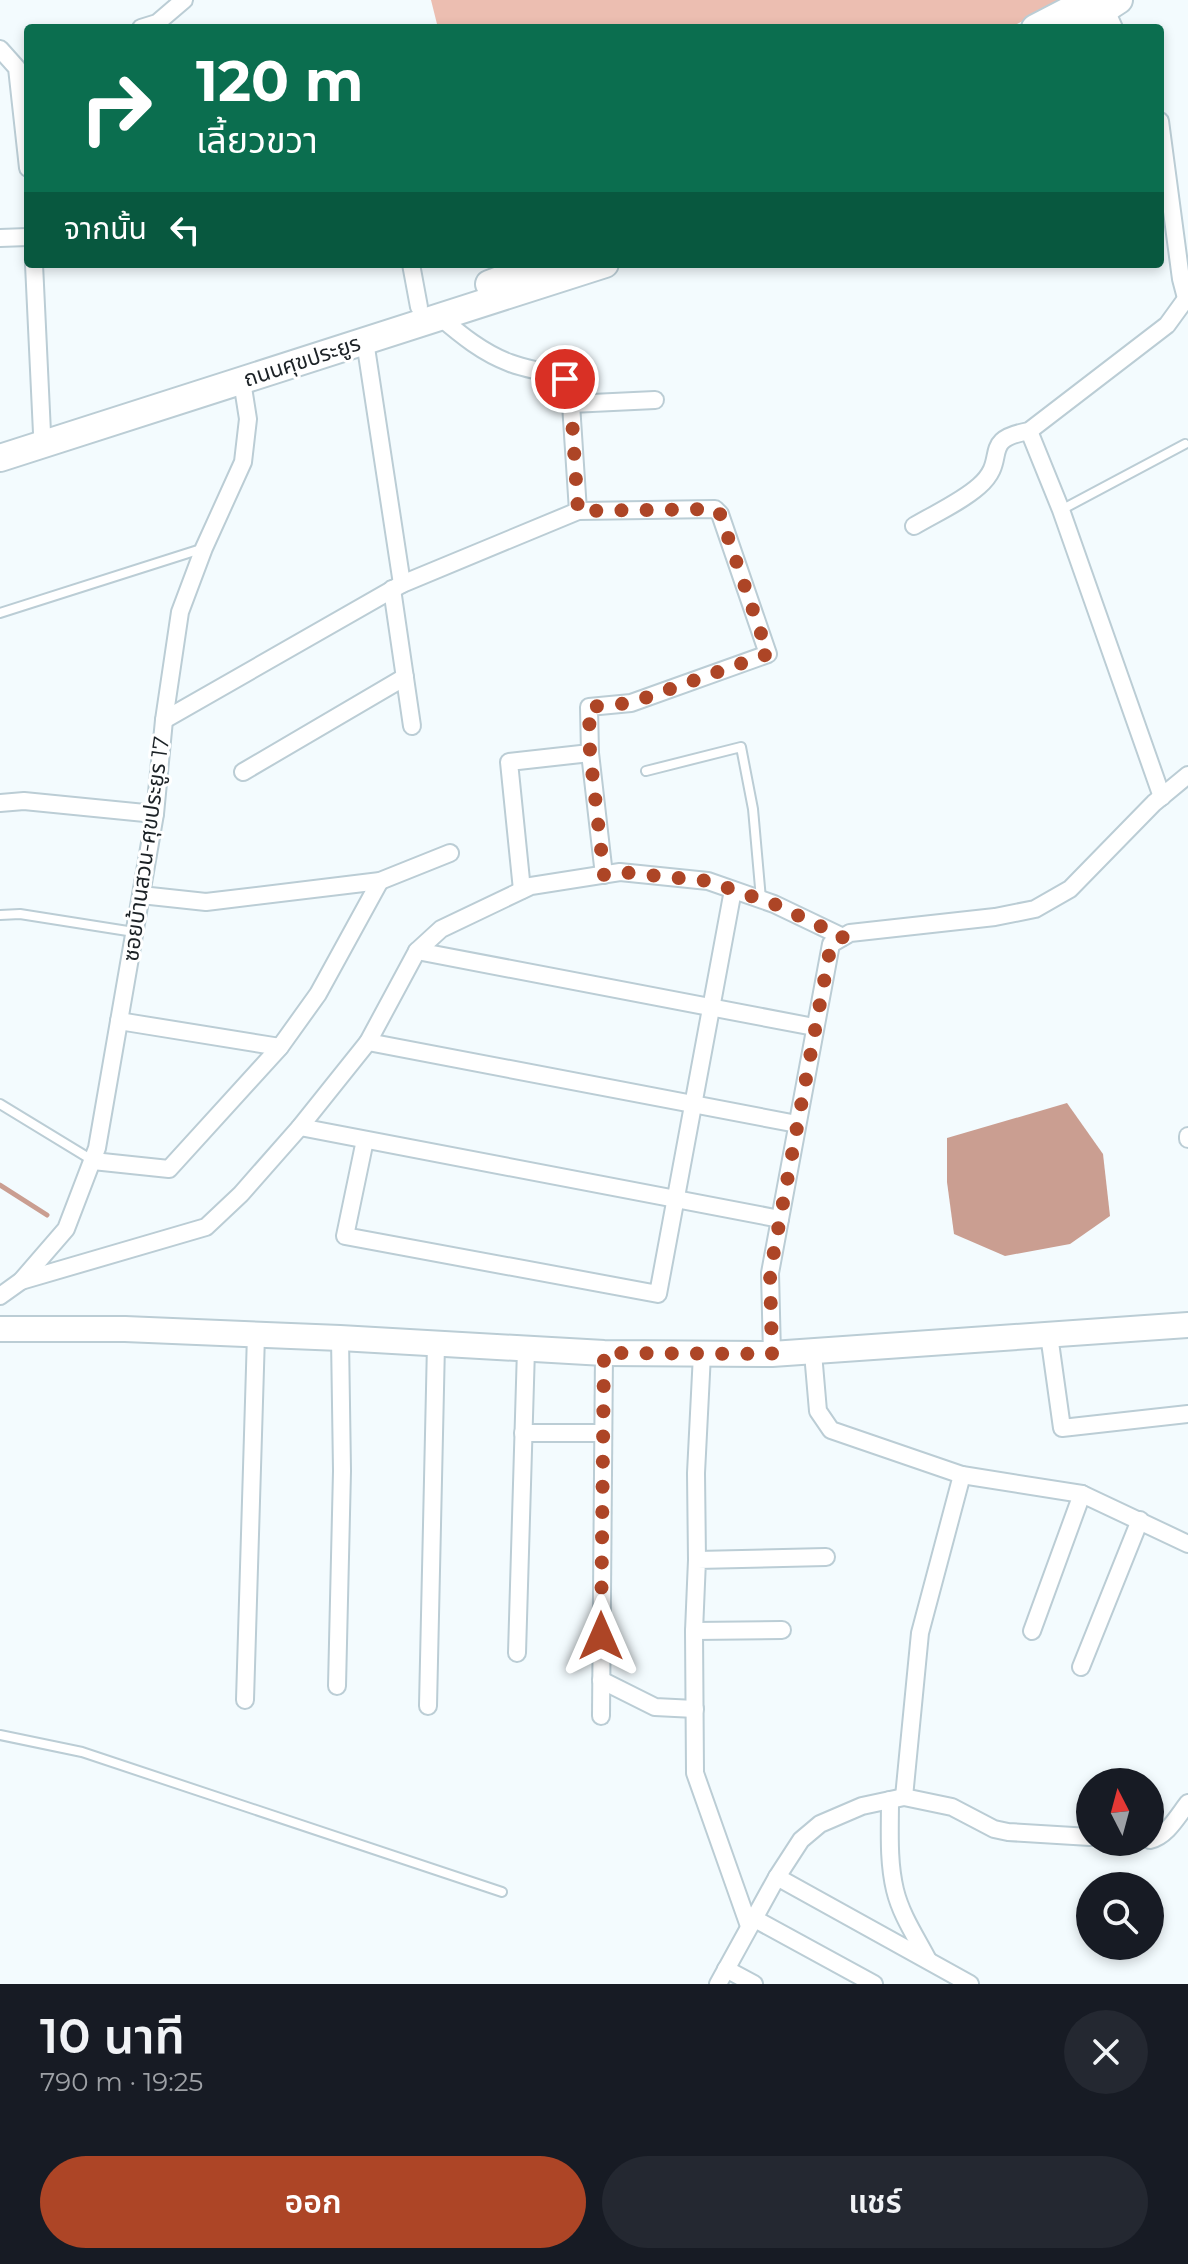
<!DOCTYPE html>
<html lang="th">
<meta charset="utf-8">
<style>
body{margin:0;font-family:Montserrat,"Noto Sans Thai",sans-serif;background:#242831;color:#f1f3f6;height:100vh;display:flex;flex-direction:column;font-size:30px;white-space:nowrap}
*{box-sizing:border-box;margin:0}
p{font-size:26px;color:#9ea1a6}
.icon{flex:none;width:44px;height:44px;fill:none;stroke:currentColor;stroke-width:2;stroke-linecap:round;stroke-linejoin:round}
.map{position:relative;height:1984px;overflow:hidden}
.details{display:flex;flex-direction:column;background:#171b24;flex:1}
.details>*{flex:none}
.guide{position:absolute;left:24px;top:24px;width:1140px;height:244px;border-radius:8px;box-shadow:0 4px 12px #0003;background:#0b6e4f;color:#fff;overflow:hidden}
.needle{width:52px;rotate:354deg}
.controls{position:absolute;left:1076px;top:1768px;display:grid;gap:16px}
.controls a{display:grid;place-items:center;width:88px;height:88px;border-radius:50%;background:#171b24;box-shadow:0 4px 12px #0003;font-size:40px}
.pin{position:absolute;display:grid;place-items:center;width:68px;height:68px;color:#fff;margin:-34px;border:4px solid #fff;border-radius:50%;box-shadow:0 2px 8px #0007}
.me{position:absolute;width:88px;margin:-44px;rotate:0deg;stroke-linejoin:round;filter:drop-shadow(0 0 6px #0008)}
.turn{display:flex;align-items:center;gap:28px;height:168px;padding:0 40px;font-size:36px}
.turn .icon{width:104px;height:104px;stroke-width:2.5}
.turn b{display:block;font-size:56px;line-height:68px}
.then{display:flex;align-items:center;height:76px;padding:0 40px;background:#0003;gap:16px;font-size:30px}
.round{display:grid;place-items:center;flex:none;width:84px;height:84px;border-radius:42px;background:#242831}
.summary{display:flex;align-items:center;justify-content:space-between;height:136px;padding:0 40px}
h1{font-size:48px;font-weight:600;line-height:60px}
.primary-button{display:flex;gap:16px;margin-top:auto;padding:16px 40px}
.primary-button a{flex:1;height:92px;border-radius:48px;background:#ad4526;color:#fff;font-size:32px;font-weight:600;line-height:92px;text-align:center}
.primary-button a+a{background:#242831;color:#f1f3f6}
.map>svg:first-child{display:block}
.forest{fill:#ecbeb1}
.water{fill:#ca9e91}
.lines{fill:none;stroke-linecap:round;stroke-linejoin:round}
.stream{stroke:#ca9e91;stroke-width:5}
.lane-casing{stroke:#bbcdd5;stroke-width:12}
.street-casing{stroke:#bbcdd5;stroke-width:20}
.secondary-casing{stroke:#bbcdd5;stroke-width:28}
.primary-casing{stroke:#bbcdd5;stroke-width:30}
.lane{stroke:#fff;stroke-width:8}
.street{stroke:#fff;stroke-width:16}
.secondary{stroke:#fff;stroke-width:24}
.primary{stroke:#fff;stroke-width:26}
.route{stroke:#ad4526;stroke-width:14;stroke-dasharray:0 25.2}
.labels{text-anchor:middle;dominant-baseline:central;stroke-width:6;stroke-linejoin:round;paint-order:stroke}
.street-label{font-size:22px;fill:#1c2226;stroke:#fff}
</style>
<div class="map">
<svg width="1188" height="1984" viewBox="0 0 1188 1984">
<rect width="100%" height="100%" fill="#f3fbfe"/>
<!-- forest -->
<polygon class="forest" points="431,0 1064,0 1009,28 438,28"/>
<!-- water -->
<polygon class="water" points="1067,1103 1103,1154 1110,1216 1070,1244 1005,1256 954,1234 947,1182 947,1138"/>
<g class="lines">
<!-- stream -->
<polyline class="stream" points="0,1185 47,1215"/>
<defs>
<g id="lane">
<polyline points="1061,510 1185,444"/>
<polyline points="0,613 201,549"/>
<polyline points="646,771 741,747 753,809 761,899"/>
<polyline points="0,915 20,914 134,932"/>
<polyline points="0,1104 92,1160"/>
<polyline points="0,1735 82,1752 502,1892"/>
</g>
<g id="street">
<polyline points="1106,10 1114,28"/>
<polyline points="141,28 157,23 184,0"/>
<polyline points="0,49 17,68 28,168"/>
<polyline points="1160,121 1181,279 1186,298"/>
<polyline points="0,238 28,237"/>
<polyline points="34,264 42,433"/>
<polyline points="411,264 419,307"/>
<path d="M440,317C461,335 483,353 510,363C528,370 547,371 565,379L571,404L578,511"/>
<polyline points="365,341 402,584"/>
<polyline points="571,404 655,400"/>
<polyline points="1029,431 1061,510 1162,797"/>
<path d="M914,526C936,513 961,502 979,486C1010,459 978,440 1029,431L1167,325L1188,296"/>
<polyline points="392,589 412,726"/>
<polyline points="164,720 402,584 578,511 715,509 720,514 768,654 631,703 589,707 590,753 604,875"/>
<polyline points="243,772 405,677"/>
<polyline points="0,803 24,801 155,814"/>
<polyline points="522,890 509,762 590,753"/>
<polyline points="141,895 206,902 380,881 450,853"/>
<polyline points="417,951 814,1027"/>
<polyline points="119,1021 280,1047"/>
<polyline points="368,1042 797,1124"/>
<polyline points="300,1127 780,1219"/>
<polyline points="1188,1136 1188,1139"/>
<polyline points="365,1140 345,1236 658,1294 733,890"/>
<polyline points="93,1161 169,1169 280,1047 318,994 380,881"/>
<polyline points="21,1281 206,1227 241,1194 300,1127 368,1042 417,951 441,929 531,886 620,872 708,881 774,904 843,937"/>
<polyline points="0,1296 21,1281 66,1229 97,1148 155,814 164,720 180,612 204,548 243,462 248,419 242,381"/>
<polyline points="1049,1335 1062,1428 1188,1414"/>
<polyline points="813,1353 818,1411 831,1430 962,1475 1082,1494 1188,1544"/>
<polyline points="772,1354 770,1273 831,944 850,933 995,917 1035,909 1070,889 1154,803 1188,775"/>
<polyline points="523,1433 603,1433"/>
<polyline points="697,1560 696,1473 702,1354"/>
<polyline points="694,1631 782,1630"/>
<polyline points="1032,1631 1082,1494"/>
<polyline points="517,1653 526,1349"/>
<polyline points="1081,1667 1140,1520"/>
<polyline points="601,1680 655,1707 695,1709"/>
<polyline points="337,1686 342,1471 340,1338"/>
<polyline points="245,1700 256,1335"/>
<polyline points="428,1706 436,1344"/>
<polyline points="601,1716 604,1353"/>
<polyline points="904,1797 920,1633 962,1475"/>
<path d="M890,1800C890,1830 888,1861 895,1890C901,1915 916,1937 928,1960"/>
<path d="M1150,1840C1167,1836 1177,1817 1188,1803"/>
<polyline points="777,1877 970,1984"/>
<polyline points="753,1918 874,1984"/>
<polyline points="749,1926 695,1773 694,1631 697,1560 826,1557"/>
<polyline points="726,1969 754,1984"/>
<polyline points="718,1984 777,1877 801,1840 820,1824 862,1806 904,1797 952,1807 994,1829 1008,1832 1090,1837"/>
</g>
<polyline id="secondary" points="0,1329 125,1329 340,1338 604,1353 772,1354 1188,1325"/>
<g id="primary">
<polyline points="1035,28 1089,0"/>
<polyline points="1076,28 1119,0"/>
<polyline points="489,284 541,264"/>
<polyline points="0,458 605,264"/>
</g>
</defs>
<!-- lane casing -->
<use href="#lane" class="lane-casing"/>
<!-- street casing -->
<use href="#street" class="street-casing"/>
<!-- secondary casing -->
<use href="#secondary" class="secondary-casing"/>
<!-- primary casing -->
<use href="#primary" class="primary-casing"/>
<!-- lane -->
<use href="#lane" class="lane"/>
<!-- street -->
<use href="#street" class="street"/>
<!-- secondary -->
<use href="#secondary" class="secondary"/>
<!-- primary -->
<use href="#primary" class="primary"/>
</g>
<g class="lines">
<!-- route -->
<polyline class="route" points="565,379 571,404 578,511 715,509 720,514 768,654 631,703 589,707 590,753 604,875 620,872 708,881 774,904 843,937 831,944 770,1273 772,1354 604,1353 601,1636"/>
</g>
<g class="labels">
<!-- street labels -->
<g class="street-label">
<text transform="translate(302 361) rotate(-18)">ถนนศุขประยูร</text>
<text transform="translate(146 849) rotate(-82)">ซอยบ้านสวน-ศุขประยูร 17</text>
</g>
</g>
</svg>
<div class="controls">
<a><svg class="needle" viewBox="-14 -14 28 28"><path d="M0-13l5 13h-10z" fill="#e53935"/><path d="M0 13l5-13h-10z" fill="#9ea1a6"/></svg></a>
<a><svg class="icon" aria-label="search" viewBox="0 0 24 24"><circle cx="10" cy="10" r="6"/><path d="M15 15l6 6"/></svg></a>
</div>
<div class="pin" style="left:565px;top:379px;background:#d93025"><svg class="icon" aria-label="arrive" viewBox="0 0 24 24"><path d="M6 21V4h12l-3 4 3 4H6"/></svg></div>
<svg class="me" style="left:601px;top:1636px" viewBox="-20 -20 40 40"><path d="M0-17L14 15 0 8-14 15z" fill="#ad4526" stroke="#fff" stroke-width="4"/></svg>
<div class="guide">
<div class="turn"><svg class="icon" aria-label="right" viewBox="0 0 24 24"><path d="M7 20v-9h11M14 6l5 5-5 5"/></svg><div><b>120 m</b>เลี้ยวขวา</div></div>
<div class="then">จากนั้น<svg class="icon" aria-label="left" viewBox="0 0 24 24"><path d="M17 20v-9H6M10 6l-5 5 5 5"/></svg></div>
</div>
</div>
<section class="details">
<div class="summary"><div><h1>10 นาที</h1><p>790 m · 19:25</p></div><a class="round"><svg class="icon" aria-label="close" viewBox="0 0 24 24"><path d="M6 6l12 12M18 6L6 18"/></svg></a></div>
<div class="primary-button"><a>ออก</a><a>แชร์</a></div>
</section>
